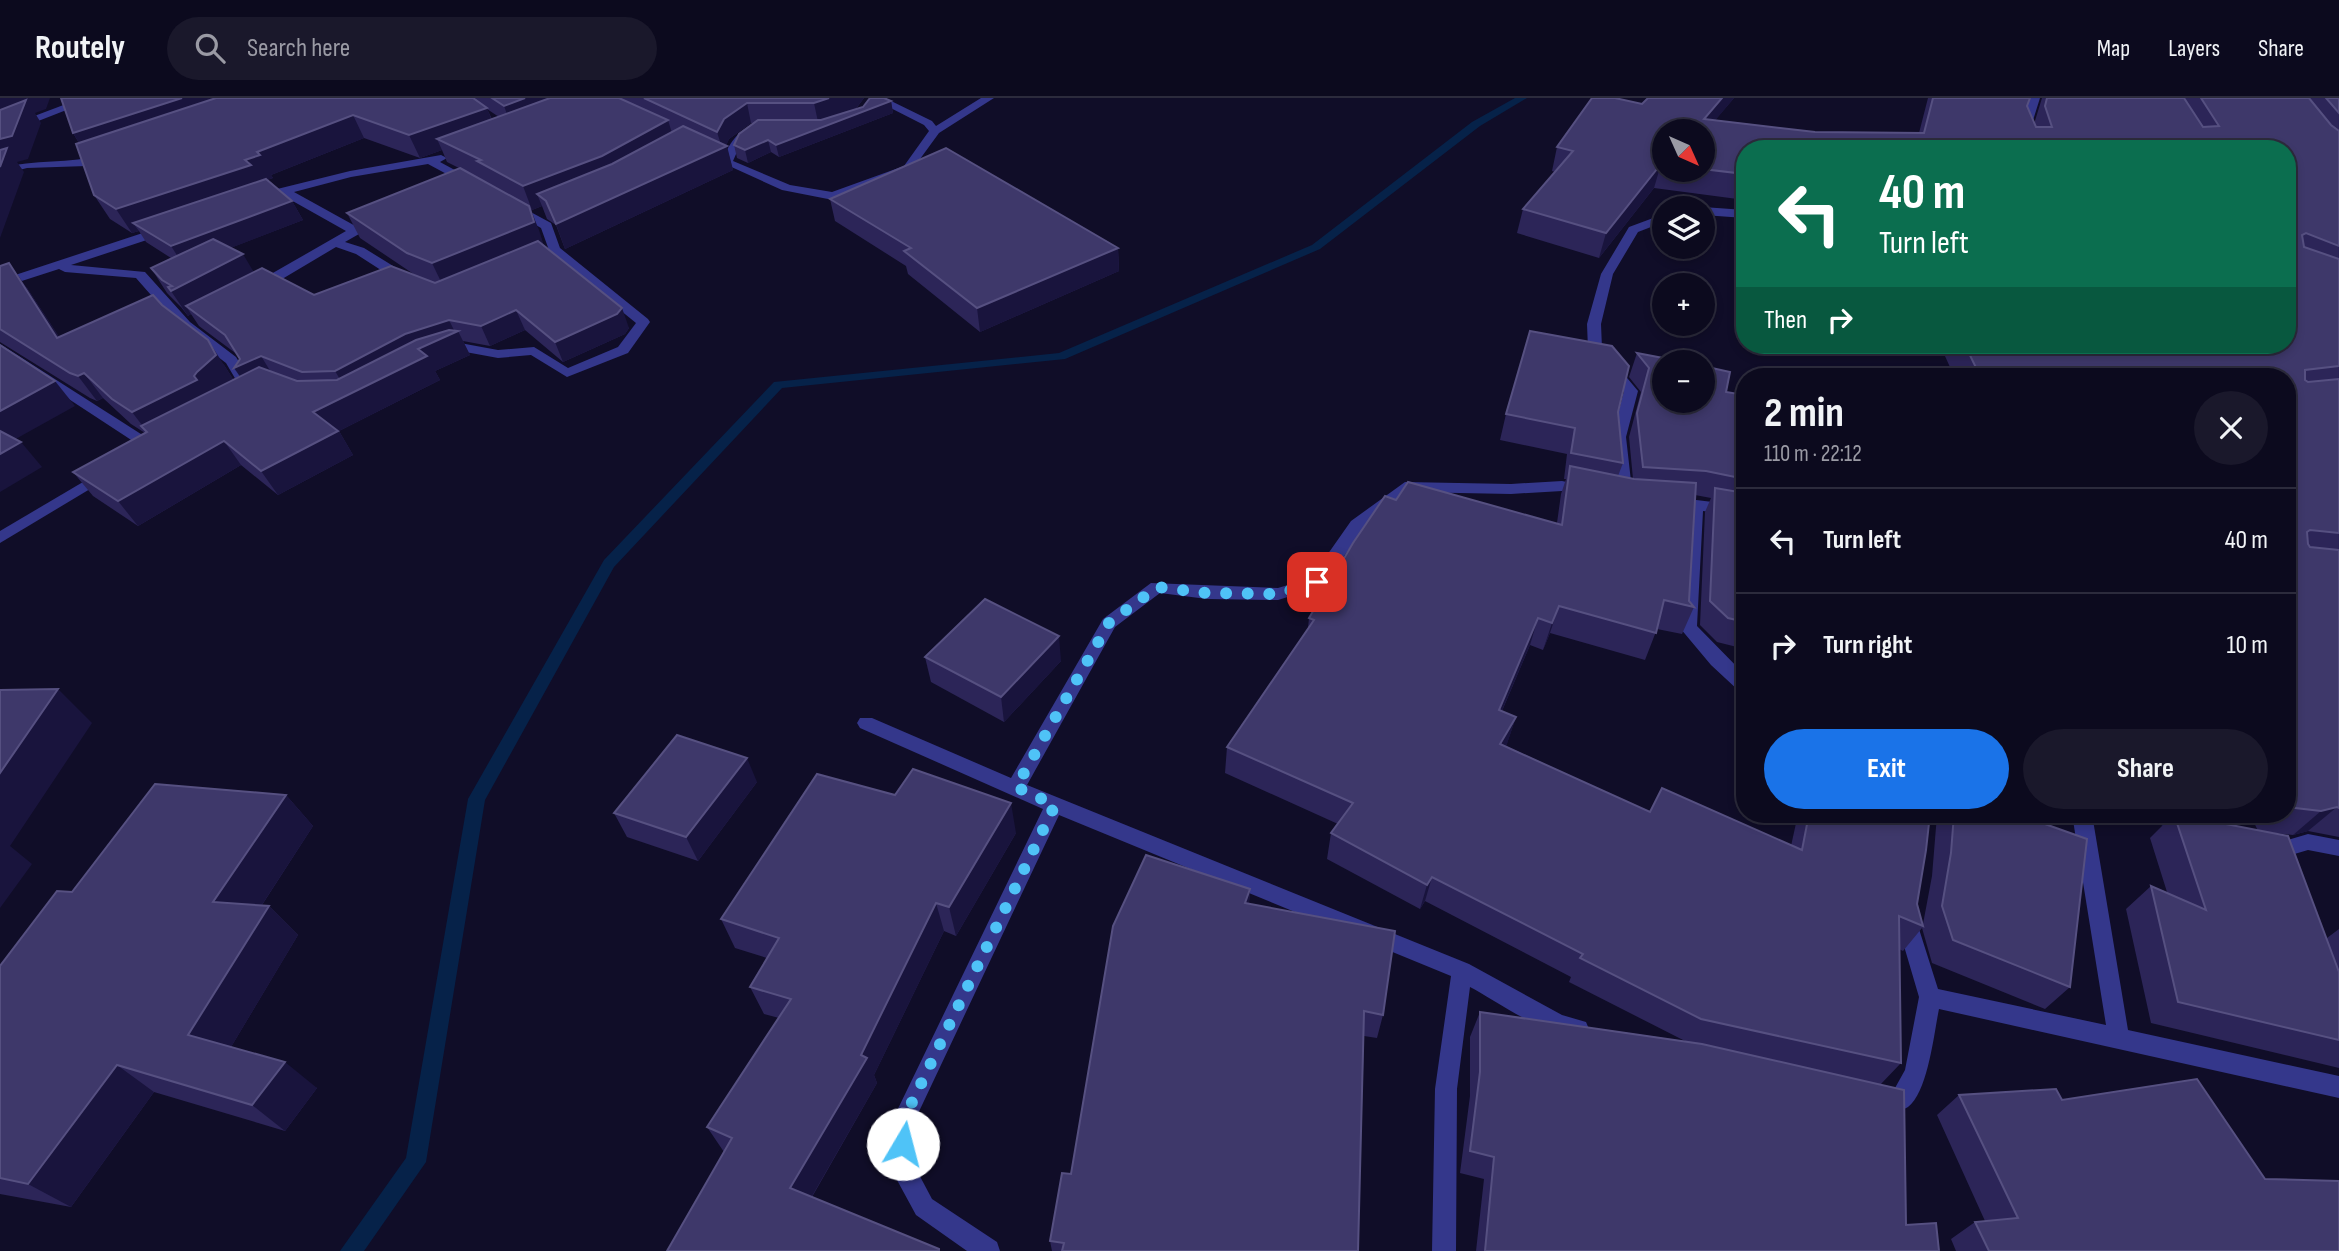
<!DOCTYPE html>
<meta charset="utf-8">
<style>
body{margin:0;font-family:"Sofia Sans Condensed",sans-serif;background:#1a182b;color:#f1f3f6;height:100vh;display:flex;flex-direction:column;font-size:26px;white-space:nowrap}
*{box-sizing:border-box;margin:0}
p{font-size:23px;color:#9a9aa4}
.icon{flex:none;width:38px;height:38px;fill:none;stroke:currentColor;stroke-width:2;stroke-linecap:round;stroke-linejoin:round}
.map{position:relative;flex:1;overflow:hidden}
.sheet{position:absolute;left:1736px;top:270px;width:560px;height:455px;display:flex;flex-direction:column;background:#0c0a1e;border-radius:28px;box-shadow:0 4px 10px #0003,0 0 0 2px #2c2b3c}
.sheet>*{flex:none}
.hud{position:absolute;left:1736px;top:42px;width:560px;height:214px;border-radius:28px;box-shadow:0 4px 10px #0003,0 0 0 2px #2c2b3c;background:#0b6e4f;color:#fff;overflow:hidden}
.needle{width:46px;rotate:135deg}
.controls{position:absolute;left:1652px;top:21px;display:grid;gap:14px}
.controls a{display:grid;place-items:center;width:63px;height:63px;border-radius:50%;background:#0c0a1e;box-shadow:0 4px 10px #0003,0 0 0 2px #2c2b3c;font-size:35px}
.pin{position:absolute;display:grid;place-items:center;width:60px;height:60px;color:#fff;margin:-30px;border-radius:14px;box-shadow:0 4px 10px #0006}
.me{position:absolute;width:77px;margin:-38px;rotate:8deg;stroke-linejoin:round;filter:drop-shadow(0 0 5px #0008)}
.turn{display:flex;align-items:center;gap:24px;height:147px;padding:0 28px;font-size:32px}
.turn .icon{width:91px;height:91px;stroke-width:2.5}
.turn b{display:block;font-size:49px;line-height:60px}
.then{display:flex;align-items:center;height:66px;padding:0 28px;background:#0003;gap:14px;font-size:26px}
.round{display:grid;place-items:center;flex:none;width:74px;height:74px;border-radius:37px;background:#1a182b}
.summary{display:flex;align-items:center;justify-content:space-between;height:119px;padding:0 28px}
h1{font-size:42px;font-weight:700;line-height:52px}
.cta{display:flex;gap:14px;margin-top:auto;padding:14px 28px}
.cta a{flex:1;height:80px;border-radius:42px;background:#1a73e8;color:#fff;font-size:28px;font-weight:700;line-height:80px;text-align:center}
.cta a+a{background:#1a182b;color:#f1f3f6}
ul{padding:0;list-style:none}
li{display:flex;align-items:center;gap:21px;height:105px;padding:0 28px;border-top:2px solid #2c2b3c}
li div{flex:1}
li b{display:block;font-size:26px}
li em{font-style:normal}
header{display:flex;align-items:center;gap:42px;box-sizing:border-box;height:98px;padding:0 35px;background:#0c0a1e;border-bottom:2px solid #2c2b3c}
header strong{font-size:33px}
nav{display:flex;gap:38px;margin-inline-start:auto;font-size:24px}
.search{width:490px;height:63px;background:#1a182b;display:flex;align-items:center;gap:18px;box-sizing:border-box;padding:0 24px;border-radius:38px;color:#9a9aa4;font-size:26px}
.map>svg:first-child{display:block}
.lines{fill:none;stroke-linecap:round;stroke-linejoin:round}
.stream{fill:#062249;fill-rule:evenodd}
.minor{fill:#34378b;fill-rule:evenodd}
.wall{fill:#2c2558;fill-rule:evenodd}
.shaded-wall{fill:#19143d}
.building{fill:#3e386a;stroke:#565081;stroke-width:2}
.route{stroke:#4fc3f7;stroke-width:12;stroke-dasharray:0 21.6}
</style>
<header>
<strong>Routely</strong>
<div class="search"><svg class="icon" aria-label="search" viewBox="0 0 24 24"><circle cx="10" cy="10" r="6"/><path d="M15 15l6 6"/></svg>Search here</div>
<nav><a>Map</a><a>Layers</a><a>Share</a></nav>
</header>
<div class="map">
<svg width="2339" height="1153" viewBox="0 0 2339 1153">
<rect width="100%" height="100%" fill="#100d28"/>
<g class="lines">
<!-- stream -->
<polygon class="stream" points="1515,0 1527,0 1480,28 1320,151 1065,261 782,290 614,469 485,702 426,1064 364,1153 340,1153 406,1060 468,701 604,462 774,284 1059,255 1312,147 1472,24"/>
<!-- minor -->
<g class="minor">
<polygon points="82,0 97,0 0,38 0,31"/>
<path d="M871,0H885L932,23L936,28L981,0H994L939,35L912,72L833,102L782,92L705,57L711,54L724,58C730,45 741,27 758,29V33L740,47L733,63L790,87L832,94L904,68L929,33L924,27Z"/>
<polygon points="2030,0 2040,0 2030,32 2037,51 2025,51 2018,32"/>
<path d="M104,57L110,60L108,62L87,68L27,70L0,77V70C35,61 69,66 104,57Z"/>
<polygon points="441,57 447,60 440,64 475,83 475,87 467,87 428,66 351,79 294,94 359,130 359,136 345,144 364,150 411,179 411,185 401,185 356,156 336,149 262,193 252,193 252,187 346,133 282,97 257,104 251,100 253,97 350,73"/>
<polygon points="514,105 551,125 560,150 648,221 650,224 628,255 567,279 531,257 498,260 460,253 441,256 441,250 460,245 498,252 534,249 568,270 618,249 636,225 550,155 541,130 510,112 508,109"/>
<polygon points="1703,109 1745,112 1745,120 1703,117 1703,110 1700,110"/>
<polygon points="1664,116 1664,124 1638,134 1613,176 1601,226 1602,250 1638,293 1626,339 1633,401 1625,406 1617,401 1612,339 1624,293 1588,251 1587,226 1601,176 1629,129"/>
<polygon points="164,128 170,132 168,135 71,167 145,174 190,224 236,259 251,283 244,290 234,290 232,287 236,282 226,265 180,230 136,180 65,174 59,171 0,190 0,182"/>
<polygon points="0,246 155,345 157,348 155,351 145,351 0,256"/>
<polygon points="105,371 113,376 110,379 0,445 0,433"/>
<path d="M1562,383L1590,389L1593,393L1585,398L1562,393L1511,396L1408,394L1363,431L1323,488L1278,502L1207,501L1160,495L1115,529L1027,687L1469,866L1562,917L1586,924L1589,931L1586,938C1560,948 1495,902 1470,889L1457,991L1456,1153H1432L1435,991L1451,878L1059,717L915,1022V1069L932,1101L997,1144L1000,1153H967L916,1117L891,1071L893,1021L1043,711L860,630L857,625L860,620H872L1011,680L1103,521L1151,485L1278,490L1311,480L1351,423L1405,384L1511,386Z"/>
<polygon points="1672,399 1745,408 1745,418 1703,413 1697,528 1745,577 1745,595 1739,593 1711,567 1680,530 1688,411 1667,408 1664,404"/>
<path d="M2072,716H2092L2128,932L2339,978V1000L1939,911C1934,935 1928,994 1908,1009C1900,1015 1884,1012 1876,1009L1873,1001L1876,993L1895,990L1905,972L1919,899L1899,831L1904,814L1911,811L1918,814L1921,820L1919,831L1938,891L2106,927Z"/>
<polygon points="2139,716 2179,716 2199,721 2202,727 2199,733 2192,735 2142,722"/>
<polygon points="2308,736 2339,742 2339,758 2308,752 2271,763 2264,761 2261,755 2264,749"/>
</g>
</g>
<!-- wall -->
<g class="wall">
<path d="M61,0H864L855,12L891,3L893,15L779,59L771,54L748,65L737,60L734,47L754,25H751L729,41L726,47L733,72L565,151L556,127L547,121L542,108L532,112L531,111L543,146L629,230L625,236L563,264L525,232L490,248L463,243L470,257L435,273L440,282L339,333L353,357L278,397L241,367L138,428L93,398L73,374L145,335L131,326L103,300L97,303L90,300L0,244V168L27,190L59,239L162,207L224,267L233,281L240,278V261L238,257L199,228L191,216L188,218L181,209L167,195L151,170L171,160L146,144L139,133L132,135L110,121L94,97L79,45L73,35ZM487,11L499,19L492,21ZM364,40L420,60L442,52L447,64L459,70L347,115L360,140L415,177L314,197L254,174L230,150L303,122L292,103L267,82L273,80L271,77Z"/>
<path d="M1648,0H1734L1715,22L1815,34L1919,35L1928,0H2030L2027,8L2034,26L2042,0H2339V739L2308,733L2293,737L2266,734L2327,840L2339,831V970L2151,925L2126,811L2151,788L2167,794L2150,740L2174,716L2258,733L2250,716H2287V278H1954L1940,247H2287L1745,51V102L1654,90L1599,160L1517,135L1523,111L1555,74L1552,73L1557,49L1642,6ZM1664,33H1703V72H1664Z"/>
<polygon points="830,101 1118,150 1119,173 980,234 908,176 906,168 835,123"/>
<polygon points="1637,255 1726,294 1745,297 1745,551 1717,544 1700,527 1705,414 1711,400 1695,397 1689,503 1694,509 1682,536 1657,531 1645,562 1550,535 1543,552 1530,547 1502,613 1516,619 1506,648 1650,714 1791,748 1798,716 1930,716 1917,806 1923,826 1932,778 1937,717 1938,716 2017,716 2070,889 2045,911 1932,865 1922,830 1903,853 1899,851 1901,965 1880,987 1906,1127 1939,1153 1476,1153 1484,1081 1460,1075 1470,998 1470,939 1480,914 1685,943 1569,884 1571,879 1425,803 1420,811 1327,761 1331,735 1338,726 1225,675 1227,649 1308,530 1309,520 1396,402 1557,425 1561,396 1566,381 1564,381 1567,356 1500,342 1506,316 1618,314 1623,365 1618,378 1633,381 1629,339 1641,294 1629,279"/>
<polygon points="925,559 1061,563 1004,624 931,584"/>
<polygon points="757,684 698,763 627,739 614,715"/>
<polygon points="286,697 313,728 262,807 269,808 298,837 231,949 317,990 285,1033 154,994 71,1109 0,1096 0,868"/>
<polygon points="1016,735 956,838 944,833 874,977 877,985 812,1099 939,1151 940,1153 667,1153 724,1054 707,1029 779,920 764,916 750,889 767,860 735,850 721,821"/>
<polygon points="1250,791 1249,806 1383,917 1377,940 1364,938 1358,1153 1052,1153 1050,1143 1071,1076"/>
<polygon points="1959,997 2062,1002 2265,1081 2339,1153 1956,1153 1951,1141 1975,1124 1985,1123 1937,1017"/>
</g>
<!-- shaded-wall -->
<g class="shaded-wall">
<polygon points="0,0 50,0 46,11 35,15 41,25 28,61 17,64 24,74 0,140"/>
<polygon points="182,0 264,0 88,59 73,35"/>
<polygon points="525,0 584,0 511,27 504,8"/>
<polygon points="829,0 864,0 854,13 818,24 814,5"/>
<polygon points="1722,0 1734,0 1703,37 1704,21"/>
<polygon points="891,3 893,15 779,59 776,47"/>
<polygon points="747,5 751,25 729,41 726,48 727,48 733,72 565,151 556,126 722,50 717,34 724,21"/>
<polygon points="487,10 496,33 437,41 442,52 420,60 409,37"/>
<polygon points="353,17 364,40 271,77 273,80 133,125 139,133 132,135 116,111 245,62 257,54"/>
<polygon points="668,22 675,45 546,103 537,96 542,108 532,112 523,88"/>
<polygon points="768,42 771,54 748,65 745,52"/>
<polygon points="1661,66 1654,90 1599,160 1606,135"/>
<polygon points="292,103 303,122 184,168 171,148"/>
<polygon points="529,108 539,132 544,148 444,190 432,165"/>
<polygon points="1118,150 1119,173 980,234 977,210"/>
<polygon points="243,156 258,181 186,208 191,216 188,218 171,193"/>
<polygon points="9,165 27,190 76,264 57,240"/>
<polygon points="622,210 629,230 625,236 563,264 555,244"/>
<polygon points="516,212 525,232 490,248 481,228"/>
<polygon points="449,222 455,234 458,233 470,257 435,273 440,282 339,333 353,357 278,397 261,373 313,314 347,293 335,273 405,236"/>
<polygon points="208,242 233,281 151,339 132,314 194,278"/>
<polygon points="261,258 274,279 248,290 234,270"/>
<polygon points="84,275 103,300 97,303 78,278"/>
<polygon points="55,283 75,308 3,348 0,345 0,313"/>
<polygon points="224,343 241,367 138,428 118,403"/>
<polygon points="21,344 42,369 0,394 0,356"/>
<polygon points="1559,508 1550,535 1543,552 1552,525"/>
<polygon points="1538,520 1530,547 1491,638 1499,612"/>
<polygon points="1059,538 1061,563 1004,624 1001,599"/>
<polygon points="58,591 92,625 10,748 32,766 0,810 0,675"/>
<polygon points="1516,619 1507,646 1492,672 1500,646"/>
<polygon points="747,660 757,684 698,763 686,739"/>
<polygon points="286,697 313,728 245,833 213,804"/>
<polygon points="1011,705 1016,735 956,838 949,809"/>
<polygon points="2337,709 2308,733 2293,737 2321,713"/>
<polygon points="1432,779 1425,803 1420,811 1427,787"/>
<polygon points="1250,791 1248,816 1245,805"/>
<polygon points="936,805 944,833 874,977 877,985 804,1112 790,1090 861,957"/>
<polygon points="269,808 298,837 222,964 188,937"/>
<polygon points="285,964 317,990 285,1033 252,1007"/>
<polygon points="117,967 154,994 71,1109 28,1086"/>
</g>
<!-- building -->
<g class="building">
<polygon points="61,0 182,0 73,35"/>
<polygon points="216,0 473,0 487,10 409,37 353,17 257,54 260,57 245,62 251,67 116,111 94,97 76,46"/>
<polygon points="492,0 525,0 504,8"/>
<polygon points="550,0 619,0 668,22 602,58 523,88 477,63 481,62 437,41"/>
<polygon points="644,0 829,0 814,5 747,5 724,21 717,34"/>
<polygon points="870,0 884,0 891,3 776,47 768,42 745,52 734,47 739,36 758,22 821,22 863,9"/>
<polygon points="1592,0 1615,0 1642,6 1648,0 1722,0 1704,21 1815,34 1924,35 1933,0 2030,0 2027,8 2036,29 2052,29 2045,8 2047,0 2184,0 2203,29 2219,28 2201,0 2309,0 2331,27 2339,33 2339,148 2306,135 2302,137 2304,149 2339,161 2339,268 2305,272 2305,282 2308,284 2339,281 2339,435 2310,432 2307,434 2308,446 2310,449 2339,452 2339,710 2337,709 2321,713 2287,709 2287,278 1980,278 1965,247 2287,247 2287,51 1745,51 1745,76 1703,71 1703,33 1664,33 1664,66 1661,66 1606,135 1523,111 1573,53 1557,49"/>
<polygon points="2326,0 2339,0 2339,15"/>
<polygon points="26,2 12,38 0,41 0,12"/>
<polygon points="683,28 727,48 556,126 546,103 537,96 612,66"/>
<polygon points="7,50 0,69 0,52"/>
<polygon points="946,50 1118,150 977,210 904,153 911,150 830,101"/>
<polygon points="460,70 529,108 534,124 432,165 407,155 347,115"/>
<polygon points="266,81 292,103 171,148 133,125"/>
<polygon points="213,141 243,156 171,193 168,189 172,188 162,182 151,170"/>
<polygon points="538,143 622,210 617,216 555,244 516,212 481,228 449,222 405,236 335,273 302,274 261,258 234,270 240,261 225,237 186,208 262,170 314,197 391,168 435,185"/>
<polygon points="9,165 57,240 153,197 162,207 208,242 216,257 197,274 194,278 197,282 132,314 112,301 84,275 78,278 70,275 0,231 0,168"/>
<polygon points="449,232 458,233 418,251 427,258 313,314 338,333 261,373 224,343 118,403 73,374 147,334 141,328 259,269 297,283 337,282 416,242"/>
<polygon points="1530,233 1612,248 1629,268 1618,314 1623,365 1571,355 1575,330 1506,316"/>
<polygon points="0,247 55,283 0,313"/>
<polygon points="1637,255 1684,264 1664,264 1664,303 1703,303 1703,268 1730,274 1726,294 1745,297 1745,381 1706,373 1643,369 1637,315 1649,270"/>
<polygon points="0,333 21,344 0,356"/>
<polygon points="1570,368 1634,381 1696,385 1689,503 1694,509 1664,502 1656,535 1559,508 1552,525 1538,520 1499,612 1516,619 1500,646 1650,714 1662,690 1802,752 1809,716 1930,716 1926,752 1917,806 1923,828 1899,818 1901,965 1701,921 1580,860 1583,856 1432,779 1427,787 1331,735 1353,705 1227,649 1314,522 1309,520 1353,445 1385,398 1396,402 1408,384 1562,427"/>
<polygon points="1715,390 1745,395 1745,524 1728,520 1710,503"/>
<polygon points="985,501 1059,538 1001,599 925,559"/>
<polygon points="58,591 0,675 0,592"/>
<polygon points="677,637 747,660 686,739 614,715"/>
<polygon points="913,671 1011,705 949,809 936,805 861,957 867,960 790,1090 939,1151 939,1153 667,1153 732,1040 707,1029 791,901 750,889 779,840 721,821 817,676 895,697"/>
<polygon points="155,686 286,697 213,804 269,808 188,937 285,964 252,1007 117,967 28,1086 0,1080 0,868 57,793 72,794"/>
<polygon points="1954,716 2017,716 2087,741 2070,889 1953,842 1942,808 1951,755"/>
<polygon points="2174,716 2288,738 2339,874 2339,942 2178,904 2151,788 2206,812"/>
<polygon points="1146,757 1250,791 1245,805 1395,833 1383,917 1364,913 1358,1153 1062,1153 1064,1145 1050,1143 1062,1075 1071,1076 1113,828"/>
<polygon points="1480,914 1702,946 1904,992 1906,1127 1936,1125 1939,1153 1485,1153 1494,1059 1470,1053 1480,974"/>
<polygon points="2197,981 2265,1081 2339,1083 2339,1153 1989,1153 1975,1124 2018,1120 1959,997 2056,991 2062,1002"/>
</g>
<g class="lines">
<!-- route -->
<polyline class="route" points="903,1046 904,1021 1055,707 1016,689 1109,525 1157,489 1207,495 1278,496 1317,484"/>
</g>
</svg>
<div class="controls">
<a><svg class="needle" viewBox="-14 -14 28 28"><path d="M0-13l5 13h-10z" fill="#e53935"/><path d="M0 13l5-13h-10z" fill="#9a9aa4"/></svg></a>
<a><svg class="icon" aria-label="layers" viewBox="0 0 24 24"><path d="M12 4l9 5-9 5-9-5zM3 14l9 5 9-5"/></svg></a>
<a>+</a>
<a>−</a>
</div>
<div class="pin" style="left:1317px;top:484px;background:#d93025"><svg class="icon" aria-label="arrive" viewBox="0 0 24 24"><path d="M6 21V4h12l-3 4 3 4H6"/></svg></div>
<svg class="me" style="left:903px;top:1046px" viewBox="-20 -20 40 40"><circle r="19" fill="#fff"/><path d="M0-13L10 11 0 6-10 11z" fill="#4fc3f7"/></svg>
<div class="hud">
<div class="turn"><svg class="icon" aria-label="left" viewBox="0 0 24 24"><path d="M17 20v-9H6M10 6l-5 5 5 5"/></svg><div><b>40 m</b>Turn left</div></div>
<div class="then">Then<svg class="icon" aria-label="right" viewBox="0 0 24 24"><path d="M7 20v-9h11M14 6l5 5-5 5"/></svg></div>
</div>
<section class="sheet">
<div class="summary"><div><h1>2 min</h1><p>110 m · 22:12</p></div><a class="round"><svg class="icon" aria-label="close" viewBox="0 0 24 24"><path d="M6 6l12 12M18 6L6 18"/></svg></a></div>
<ul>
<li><svg class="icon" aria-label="left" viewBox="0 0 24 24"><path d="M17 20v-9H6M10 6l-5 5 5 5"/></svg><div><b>Turn left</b></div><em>40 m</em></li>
<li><svg class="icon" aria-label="right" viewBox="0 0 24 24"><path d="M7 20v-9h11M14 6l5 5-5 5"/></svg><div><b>Turn right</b></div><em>10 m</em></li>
</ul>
<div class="cta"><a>Exit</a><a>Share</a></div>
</section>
</div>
